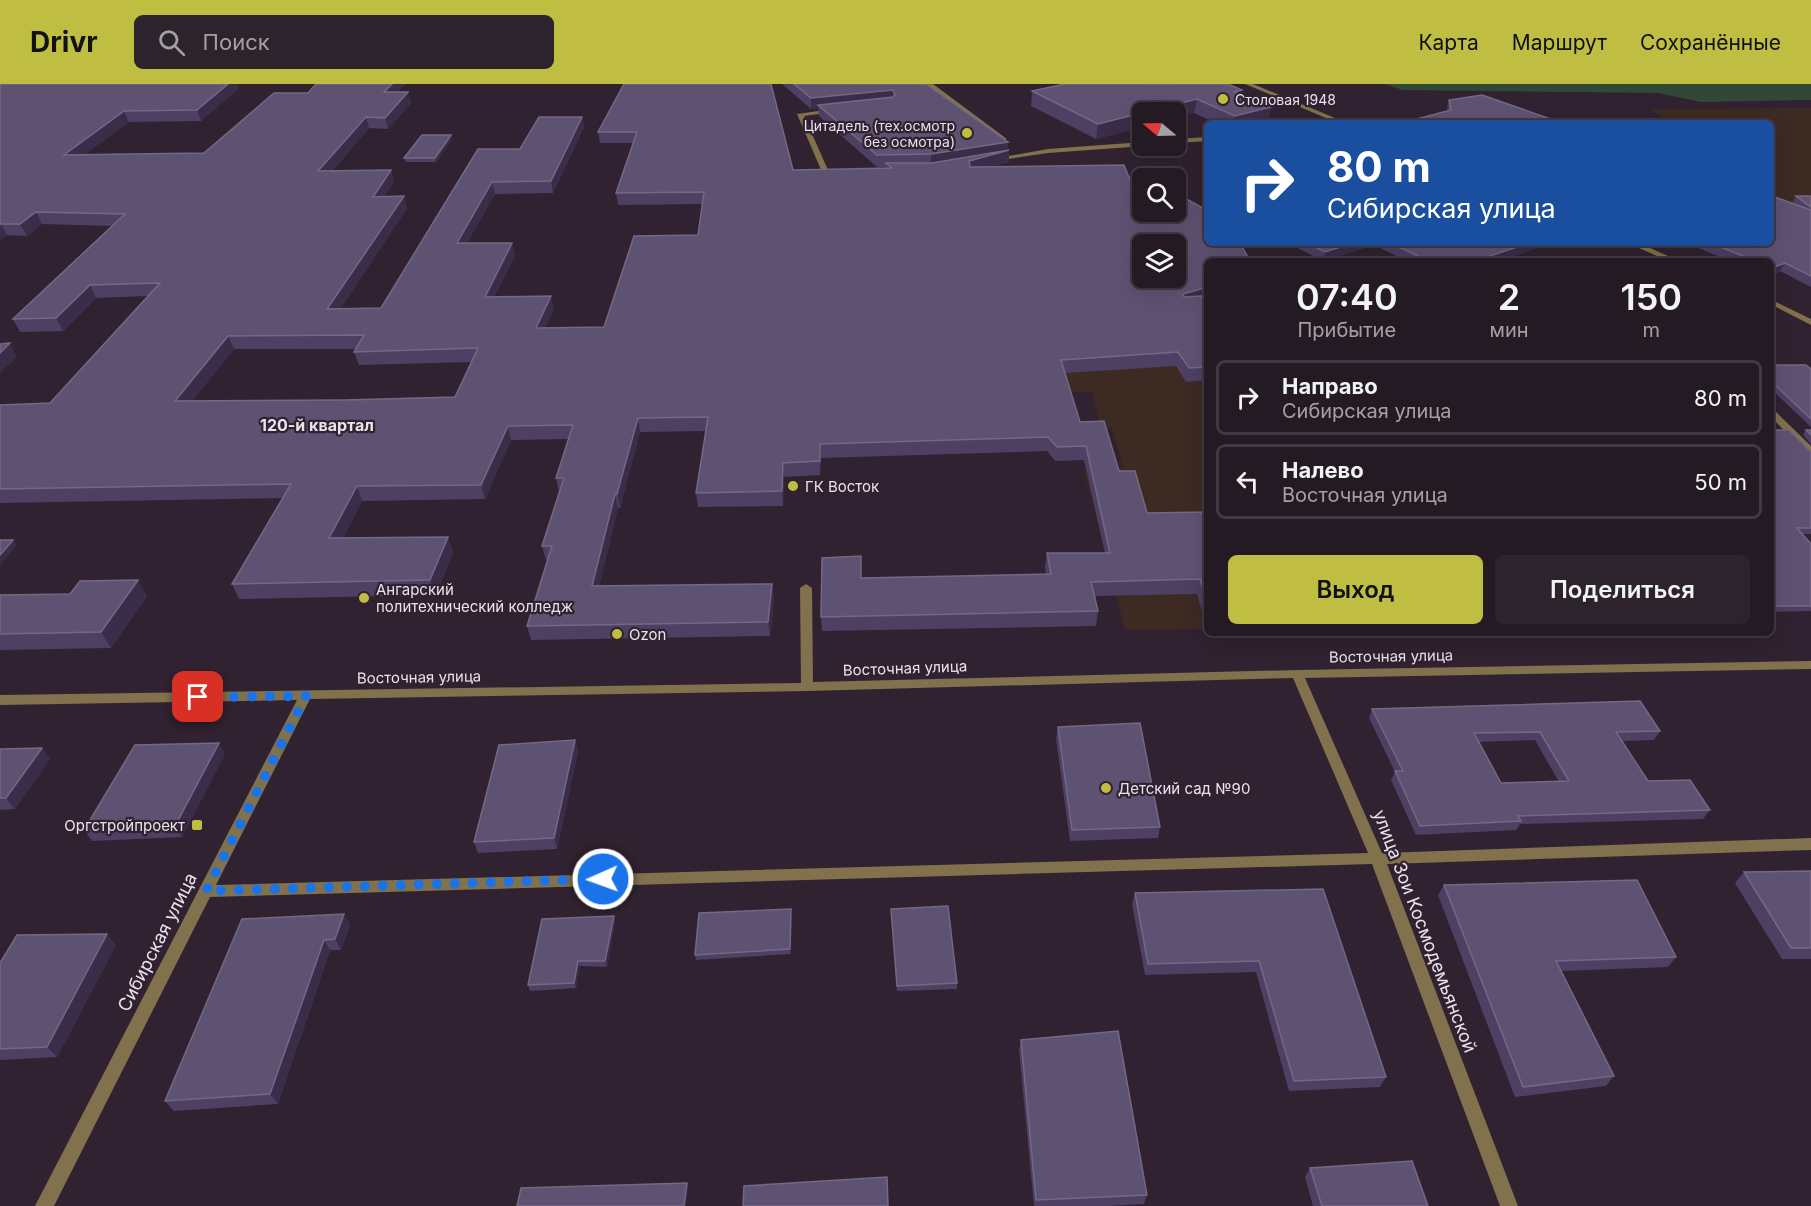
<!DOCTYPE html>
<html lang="ru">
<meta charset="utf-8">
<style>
body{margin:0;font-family:Inter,sans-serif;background:#2c232c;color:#f1f3f6;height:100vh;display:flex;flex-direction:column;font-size:22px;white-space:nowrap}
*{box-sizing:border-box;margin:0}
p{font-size:20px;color:#a3a1a6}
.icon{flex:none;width:33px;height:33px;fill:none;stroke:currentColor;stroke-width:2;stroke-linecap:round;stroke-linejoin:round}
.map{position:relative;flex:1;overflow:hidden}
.drawer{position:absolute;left:1204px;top:174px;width:570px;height:378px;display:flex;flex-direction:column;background:#241a24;border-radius:9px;box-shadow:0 6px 24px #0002,0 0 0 2px #413841}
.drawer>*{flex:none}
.top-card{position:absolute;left:1204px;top:36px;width:570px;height:126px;border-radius:9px;box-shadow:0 6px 24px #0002,0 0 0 2px #413841;background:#1a4fa0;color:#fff;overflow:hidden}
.needle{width:39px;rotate:289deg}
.fabs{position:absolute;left:1132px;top:18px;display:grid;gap:12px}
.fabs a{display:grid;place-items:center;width:54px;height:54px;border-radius:9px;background:#241a24;box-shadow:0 6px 24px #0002,0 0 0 2px #413841;font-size:30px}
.pin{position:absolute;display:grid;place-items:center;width:51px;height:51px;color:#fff;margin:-26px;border-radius:12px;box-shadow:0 3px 9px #0006}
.me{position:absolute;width:66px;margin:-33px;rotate:268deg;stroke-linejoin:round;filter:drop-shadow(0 0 4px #0008)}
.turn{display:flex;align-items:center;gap:21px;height:126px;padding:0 24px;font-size:27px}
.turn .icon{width:78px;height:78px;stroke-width:2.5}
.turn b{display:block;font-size:42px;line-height:51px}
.eta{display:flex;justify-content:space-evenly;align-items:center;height:102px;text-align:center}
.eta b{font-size:36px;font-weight:600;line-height:42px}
.button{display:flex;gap:12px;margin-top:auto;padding:12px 24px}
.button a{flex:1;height:69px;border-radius:9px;background:#bfbe42;color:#111;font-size:24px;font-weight:600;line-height:69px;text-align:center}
.button a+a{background:#2c232c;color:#f1f3f6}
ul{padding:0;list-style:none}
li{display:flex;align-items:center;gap:18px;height:75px;margin:0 12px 9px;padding:0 12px;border:3px solid #413841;border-radius:9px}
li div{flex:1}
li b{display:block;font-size:22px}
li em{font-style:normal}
header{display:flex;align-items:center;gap:36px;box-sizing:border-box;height:84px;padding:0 30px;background:#bfbe42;color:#111}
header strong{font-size:28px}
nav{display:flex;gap:33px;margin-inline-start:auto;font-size:21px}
.search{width:420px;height:54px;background:#2c232c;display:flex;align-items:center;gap:15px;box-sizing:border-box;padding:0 21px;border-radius:9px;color:#a3a1a6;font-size:22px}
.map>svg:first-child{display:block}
.industrial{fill:#3c2a23}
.green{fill:#314837}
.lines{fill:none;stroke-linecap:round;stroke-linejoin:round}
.service{fill:#81714c;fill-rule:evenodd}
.minor{fill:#81714c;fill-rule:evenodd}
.tertiary{fill:#81714c;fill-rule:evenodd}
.wall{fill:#4d4063;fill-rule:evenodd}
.shaded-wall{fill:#3a2d49}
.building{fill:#5e5272;stroke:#746885;stroke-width:1.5;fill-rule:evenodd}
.route{stroke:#1a73e8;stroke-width:10;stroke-dasharray:0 18}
.poi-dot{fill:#bfbe42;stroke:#302230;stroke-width:2}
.labels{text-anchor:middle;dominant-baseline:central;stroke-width:4.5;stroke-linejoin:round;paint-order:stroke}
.far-poi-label{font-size:14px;fill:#ebe2ec;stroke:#302230;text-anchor:start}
.poi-label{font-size:15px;fill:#ebe2ec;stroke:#302230;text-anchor:start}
.street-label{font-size:15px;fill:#ebe2ec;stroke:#302230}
.neighbourhood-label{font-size:16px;font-weight:bold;fill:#ebe2ec;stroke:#302230}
.near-street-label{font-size:18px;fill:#ebe2ec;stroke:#302230}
</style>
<header>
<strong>Drivr</strong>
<div class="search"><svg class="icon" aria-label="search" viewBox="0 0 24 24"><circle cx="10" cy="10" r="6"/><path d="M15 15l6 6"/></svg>Поиск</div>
<nav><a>Карта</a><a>Маршрут</a><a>Сохранённые</a></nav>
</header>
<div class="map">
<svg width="1811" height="1122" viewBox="0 0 1811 1122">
<rect width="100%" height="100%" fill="#302230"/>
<!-- industrial -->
<g class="industrial">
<polygon points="1811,24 1811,141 1772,113 1772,39 1670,39 1650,25"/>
<polygon points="1207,216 1207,545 1125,546 1084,387 1124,384 1111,342 1102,351 1092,308 1043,308 1021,225"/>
</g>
<!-- green -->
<polygon class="green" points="1386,0 1811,0 1811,16 1701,18 1658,9 1402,6"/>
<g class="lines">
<!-- service -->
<g class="service">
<polygon points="926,0 933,0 1007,55 1002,56"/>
<path d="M832,25L835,27L834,28L804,32L828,86H838L841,88C837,91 826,91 822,88L797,30Z"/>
<polygon points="1337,34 1339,35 1339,37 1321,39"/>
<polygon points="1208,53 1208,57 1176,59 1176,55"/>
<polygon points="1143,58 1143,62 1145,62 1048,69 995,77 992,75 1048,65"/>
<polygon points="1772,326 1775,327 1811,362 1811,371 1807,370 1772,334"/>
</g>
<!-- minor -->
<path class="minor" d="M806,500L812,504L813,598L1297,586L1811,577V585L1305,594L1382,769L1811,754V766L1387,780L1518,1122H1500L1372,780L210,813L54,1122H35L297,616L0,621V611L801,599L800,504ZM1293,594L1368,769L216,801L310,615L807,607Z"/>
<!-- tertiary -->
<g class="tertiary">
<polygon points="1245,0 1253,0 1347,39 1338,39"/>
<polygon points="1628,159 1639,159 1679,177 1668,177"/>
<polygon points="1772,216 1811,235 1811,241 1772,221"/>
</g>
</g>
<!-- wall -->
<g class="wall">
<path d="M0,0L239,4L201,37L129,38L85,70L204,69L308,9L316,0H405L397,8L411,19L388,45L369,44L332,87L391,86L394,98L384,113L407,124L340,225L381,224L520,65L582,33L584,43L553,109L495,110L467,159H512L515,172L494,213L554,225L545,244L604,243L698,151L702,120L618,121L616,109L633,59H600L598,48L624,0L793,86L886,84V83H877L819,32L818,24L811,25L782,0H926L1008,58L1007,67L1009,78L989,83L1135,108L1208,220V296L1186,298L1176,282L1065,289L1080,338L1119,387L1147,429L1208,428V541H1206L1197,510L1095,512L1098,527L1096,542L822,547L821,533L861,494L1046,490L1045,483L1047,469H1105L1084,376L1055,377L1047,367L821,374L820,391L784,393L783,422L698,423L696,409L706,347L640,348L620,424H618L599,502L772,500L774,515L770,552L531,556L527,542L547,476H546L542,462L559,408L556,394L569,355L511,356L485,415L362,417L343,454L453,468L436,511L239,515L232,500L283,414L0,419V321L50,319L148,212L96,214L63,247L20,248L13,235L112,142L42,140L27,152L7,151L0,156ZM234,265H356L354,268L359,281L471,278L455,313L345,316L192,317Z"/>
<polygon points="1063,0 1228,0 1241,11 1271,23 1268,38 1262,39 1216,39 1194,29 1143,28 1143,43 1096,55 1031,22 1032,7 1064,0"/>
<polygon points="1449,16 1562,39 1409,39 1409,37 1448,27 1447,24"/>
<polygon points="451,51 452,55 436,78 406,78 404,74"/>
<polygon points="1796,112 1811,112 1811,203 1780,187 1772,191 1772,177 1730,177 1686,159 1772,159"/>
<polygon points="1288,159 1552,159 1499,177 1407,177 1374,161 1323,177"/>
<polygon points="1772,281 1811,285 1811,343 1772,306"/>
<polygon points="1772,346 1811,367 1811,450 1802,450 1811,460 1811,527 1772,528"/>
<polygon points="1806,346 1811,346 1811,360 1803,351"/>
<polygon points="0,511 147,512 111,564 0,566"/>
<path d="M1372,625L1660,647L1654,656L1622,657L1648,697L1710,726L1703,735L1520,740L1516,746L1416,751L1391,696L1395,688L1369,634ZM1535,656L1559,698L1501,699L1479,658Z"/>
<polygon points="1058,643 1160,743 1158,754 1070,757 1056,654"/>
<polygon points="575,656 578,667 557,765 478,769 474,758"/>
<polygon points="0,665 50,675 15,725 0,726"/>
<polygon points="225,670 182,753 92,757 84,746"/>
<polygon points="1811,787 1811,875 1782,875 1735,799 1744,788"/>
<polygon points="1444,801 1676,873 1668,883 1561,887 1614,992 1606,1002 1515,1013 1438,811"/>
<polygon points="1323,805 1386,993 1380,1003 1289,1007 1256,888 1145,891 1132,820 1135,809"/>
<polygon points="791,825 791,870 696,876 695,871"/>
<polygon points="344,830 350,841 341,866 330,866 278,1020 174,1027 165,1017"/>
<polygon points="891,830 957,899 957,905 897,907"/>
<polygon points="615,838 607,883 580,882 576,904 530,907 528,901"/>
<polygon points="116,861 57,973 0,976 0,879"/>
<polygon points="1021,956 1147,1111 1144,1120 1109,1122 1034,1122 1019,966"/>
<polygon points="1310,1084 1428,1122 1313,1122 1305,1093"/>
</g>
<!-- shaded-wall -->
<g class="shaded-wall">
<polygon points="228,0 237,0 239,4 201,37 197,26"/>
<polygon points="392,0 405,0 387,19 384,8"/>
<polygon points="893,6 893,17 818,21 818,24 811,25 811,14"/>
<polygon points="1242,6 1239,20 1234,8"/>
<polygon points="408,8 411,19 388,45 385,34"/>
<polygon points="1197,15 1194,29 1176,34 1176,28 1143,28"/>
<polygon points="1271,23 1268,38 1262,39 1233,39 1235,32"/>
<polygon points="124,27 129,38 69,82 64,71"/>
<polygon points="1143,29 1143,43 1096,55 1098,40"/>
<polygon points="366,33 369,44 322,98 318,87"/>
<polygon points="582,33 584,43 553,109 551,97"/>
<polygon points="451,51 452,55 436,78 435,74"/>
<polygon points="1008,58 1007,67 1009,66 1009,78 968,88 931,82 931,70"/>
<polygon points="391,86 394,98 376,125 373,113"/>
<polygon points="492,98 495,110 460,172 457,159"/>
<polygon points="404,112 407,124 332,238 327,225"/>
<polygon points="36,128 42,140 27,152 20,140"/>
<polygon points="1,139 7,151 0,156 0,140"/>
<polygon points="512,159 515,172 488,226 485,213"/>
<polygon points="1353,159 1374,159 1374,161 1323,177 1325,168"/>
<polygon points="1529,159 1552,159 1499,177 1475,177"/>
<polygon points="1785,179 1780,187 1772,191 1772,184"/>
<polygon points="90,201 96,214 63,247 56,234"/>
<polygon points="1208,203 1208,215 1181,223 1183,210"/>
<polygon points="551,212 554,225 539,257 536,244"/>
<polygon points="228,252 234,265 181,331 175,317"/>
<polygon points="10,259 17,273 0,289 0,269"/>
<polygon points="638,334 640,348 620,424 617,410"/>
<polygon points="508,342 511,356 485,415 481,401"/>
<polygon points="820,360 821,374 820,391"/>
<polygon points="783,379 784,393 783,422 782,407"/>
<polygon points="357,402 362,417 335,469 329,454"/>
<polygon points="615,410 618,424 596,517 592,502"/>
<polygon points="448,453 453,468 436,511 430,496"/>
<polygon points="13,456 17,461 0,481 0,471"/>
<polygon points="138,496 147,512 111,564 101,548"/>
<polygon points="772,500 774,515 770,552 768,538"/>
<polygon points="575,656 578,667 557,765 554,754"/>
<polygon points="219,659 225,670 182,753 175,742"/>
<polygon points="42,664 50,675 15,725 6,714"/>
<polygon points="791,825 792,831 791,870 790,865"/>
<polygon points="344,830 350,841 341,866 335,855"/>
<polygon points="614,832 615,838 607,883 605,877"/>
<polygon points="107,850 116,861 57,973 47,963"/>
<polygon points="324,856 330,866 278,1020 270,1010"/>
<polygon points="578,877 580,882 576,904 574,899"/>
<polygon points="687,1099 688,1103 686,1122 684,1122"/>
</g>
<!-- building -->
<g class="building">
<path d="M0,0H228L197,26L124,27L64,71L204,69L274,9H308L316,0H392L384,8H408L385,34L366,33L318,87L391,86L373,113L404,112L327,225L381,224L478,65H520L539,33H582L551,97L492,98L457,159H512L485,213L551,212L536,244L604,243L634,152L698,151L704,108L616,109L637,48H598L624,0H771L793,86L892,84L886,79H932L1009,66L969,77L970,83L1124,81L1135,108L1143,107V128H1176V109L1208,127V159H1240L1250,177H1208V203L1183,210L1184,213L1202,212L1208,220V283L1189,284L1178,268L1061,276L1080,338L1104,337L1119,387H1135L1147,429L1208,428V520L1200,495L1091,498L1098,527L821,533L822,474L861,472V494L1051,490L1047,469H1110L1086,362L1057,363L1048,353L820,360V377L783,379L782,407L696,409L708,333L638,334L617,410H615L592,502L772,500L768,538L527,542L552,462H542L564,394H556L573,341L508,342L481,401L357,402L329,454L448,453L430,496L232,500L291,400L0,405V321L50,319L160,199L90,201L56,234L13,235L125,130L36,128L20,140H0ZM1143,160H1176V194H1143ZM364,251L354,268L478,264L455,313L345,316L175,317L228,252Z"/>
<polygon points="794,0 926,0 1008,58 931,70 877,71 818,21 893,13 895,11 893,6 811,14"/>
<polygon points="1065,0 1228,0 1242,6 1234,8 1271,23 1235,32 1197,15 1098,40 1032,7"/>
<polygon points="1482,11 1562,39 1413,39 1409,37 1451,26 1449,16"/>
<polygon points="422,51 451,51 435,74 404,74"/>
<polygon points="1772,112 1811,126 1811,192 1785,179 1772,184 1772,177 1755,177 1711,159 1772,159"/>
<polygon points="1796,112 1811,112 1811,123"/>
<polygon points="1307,159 1353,159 1325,168"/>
<polygon points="1391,159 1529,159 1475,177 1428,177"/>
<polygon points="10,259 0,269 0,260"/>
<polygon points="1772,281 1806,281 1811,285 1811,335 1772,298"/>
<polygon points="1772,346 1789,346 1809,366 1811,367 1811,444 1797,444 1811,460 1811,522 1772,522"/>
<polygon points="1806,346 1811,346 1811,351"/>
<polygon points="0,456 13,456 0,471"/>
<polygon points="138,496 101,548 0,550 0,511 70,510 80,497"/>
<path d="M1640,617L1660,647L1616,648L1648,697L1690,696L1710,726L1518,732L1521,737L1420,742L1395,687H1403L1372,625ZM1540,648L1569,697L1501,699L1474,649Z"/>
<polygon points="1140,639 1160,743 1072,746 1058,643"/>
<polygon points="575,656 554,754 474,758 499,661"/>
<polygon points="219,659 175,742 84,746 135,661"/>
<polygon points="42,664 6,714 0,714 0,665"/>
<polygon points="1811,787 1811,864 1791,864 1744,788"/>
<polygon points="1637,796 1676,873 1556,877 1614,992 1523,1003 1444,801"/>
<polygon points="1323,805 1386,993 1294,997 1259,877 1148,880 1135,809"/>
<polygon points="948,822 957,899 897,902 891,825"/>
<polygon points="791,825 790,865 695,871 699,829"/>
<polygon points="344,830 335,855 324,856 270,1010 165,1017 242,835"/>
<polygon points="614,832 605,877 578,877 574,899 528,901 542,835"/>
<polygon points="107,850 47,963 0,965 0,879 17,851"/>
<polygon points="1118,947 1147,1111 1036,1116 1021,956"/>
<polygon points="1412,1077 1428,1122 1322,1122 1310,1084"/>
<polygon points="887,1093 888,1122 743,1122 744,1102"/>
<polygon points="687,1099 684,1122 517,1122 521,1104"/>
</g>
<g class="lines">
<!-- route -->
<polyline class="route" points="198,613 306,612 206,807 603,795"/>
</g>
<!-- markers -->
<g class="poi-dot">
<circle cx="1223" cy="15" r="6"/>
<circle cx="967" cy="49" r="6"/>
<circle cx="793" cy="402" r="6"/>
<circle cx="364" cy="514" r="6"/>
<circle cx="617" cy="550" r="6"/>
<circle cx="1106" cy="704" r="6"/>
<rect x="191" y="735" width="12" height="12" rx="3"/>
</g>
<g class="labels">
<!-- far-poi labels -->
<g class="far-poi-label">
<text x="1235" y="15">Столовая 1948</text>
<text x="955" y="41" text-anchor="end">Цитадель (тех.осмотр<tspan x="955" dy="16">без осмотра)</tspan></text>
</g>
<!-- poi labels -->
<g class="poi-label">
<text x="805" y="402">ГК Восток</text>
<text x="376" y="505">Ангарский<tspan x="376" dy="17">политехнический колледж</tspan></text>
<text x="629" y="550">Ozon</text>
<text x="1118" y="704">Детский сад №90</text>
<text x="185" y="741" text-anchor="end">Оргстройпроект</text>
</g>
<!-- street labels -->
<g class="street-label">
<text transform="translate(1391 572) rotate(-1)">Восточная улица</text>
<text transform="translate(905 584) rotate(-2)">Восточная улица</text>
<text transform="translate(419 593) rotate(-1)">Восточная улица</text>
</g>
<!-- neighbourhood labels -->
<g class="neighbourhood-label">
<text x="317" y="341">120-й квартал</text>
</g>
<!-- near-street labels -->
<g class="near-street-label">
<text transform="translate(1425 847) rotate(69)">улица Зои Космодемьянской</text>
<text transform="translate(157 858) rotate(-63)">Сибирская улица</text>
</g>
</g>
</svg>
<div class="fabs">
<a><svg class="needle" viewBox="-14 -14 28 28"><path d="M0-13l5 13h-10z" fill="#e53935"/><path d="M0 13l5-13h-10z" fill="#a3a1a6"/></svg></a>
<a><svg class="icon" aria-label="search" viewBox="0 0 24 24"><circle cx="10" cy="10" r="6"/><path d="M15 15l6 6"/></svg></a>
<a><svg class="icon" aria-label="layers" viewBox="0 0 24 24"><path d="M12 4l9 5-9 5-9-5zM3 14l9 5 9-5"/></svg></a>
</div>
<div class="pin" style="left:198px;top:613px;background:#d93025"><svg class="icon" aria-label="arrive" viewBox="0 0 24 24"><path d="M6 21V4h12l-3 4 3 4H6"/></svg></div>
<svg class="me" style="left:603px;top:795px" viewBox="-20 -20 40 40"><circle r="17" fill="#1a73e8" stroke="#fff" stroke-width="3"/><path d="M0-11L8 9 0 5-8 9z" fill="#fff"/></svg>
<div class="top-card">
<div class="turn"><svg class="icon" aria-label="right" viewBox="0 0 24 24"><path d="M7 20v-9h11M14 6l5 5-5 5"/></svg><div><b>80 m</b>Сибирская улица</div></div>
</div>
<section class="drawer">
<div class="eta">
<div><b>07:40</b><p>Прибытие</p></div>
<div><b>2</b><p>мин</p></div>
<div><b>150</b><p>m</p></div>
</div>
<ul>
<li><svg class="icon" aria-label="right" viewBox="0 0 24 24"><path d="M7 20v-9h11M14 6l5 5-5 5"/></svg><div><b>Направо</b><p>Сибирская улица</p></div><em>80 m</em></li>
<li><svg class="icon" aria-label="left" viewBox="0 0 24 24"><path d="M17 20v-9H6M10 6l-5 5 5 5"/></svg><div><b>Налево</b><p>Восточная улица</p></div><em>50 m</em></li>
</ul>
<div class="button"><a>Выход</a><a>Поделиться</a></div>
</section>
</div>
